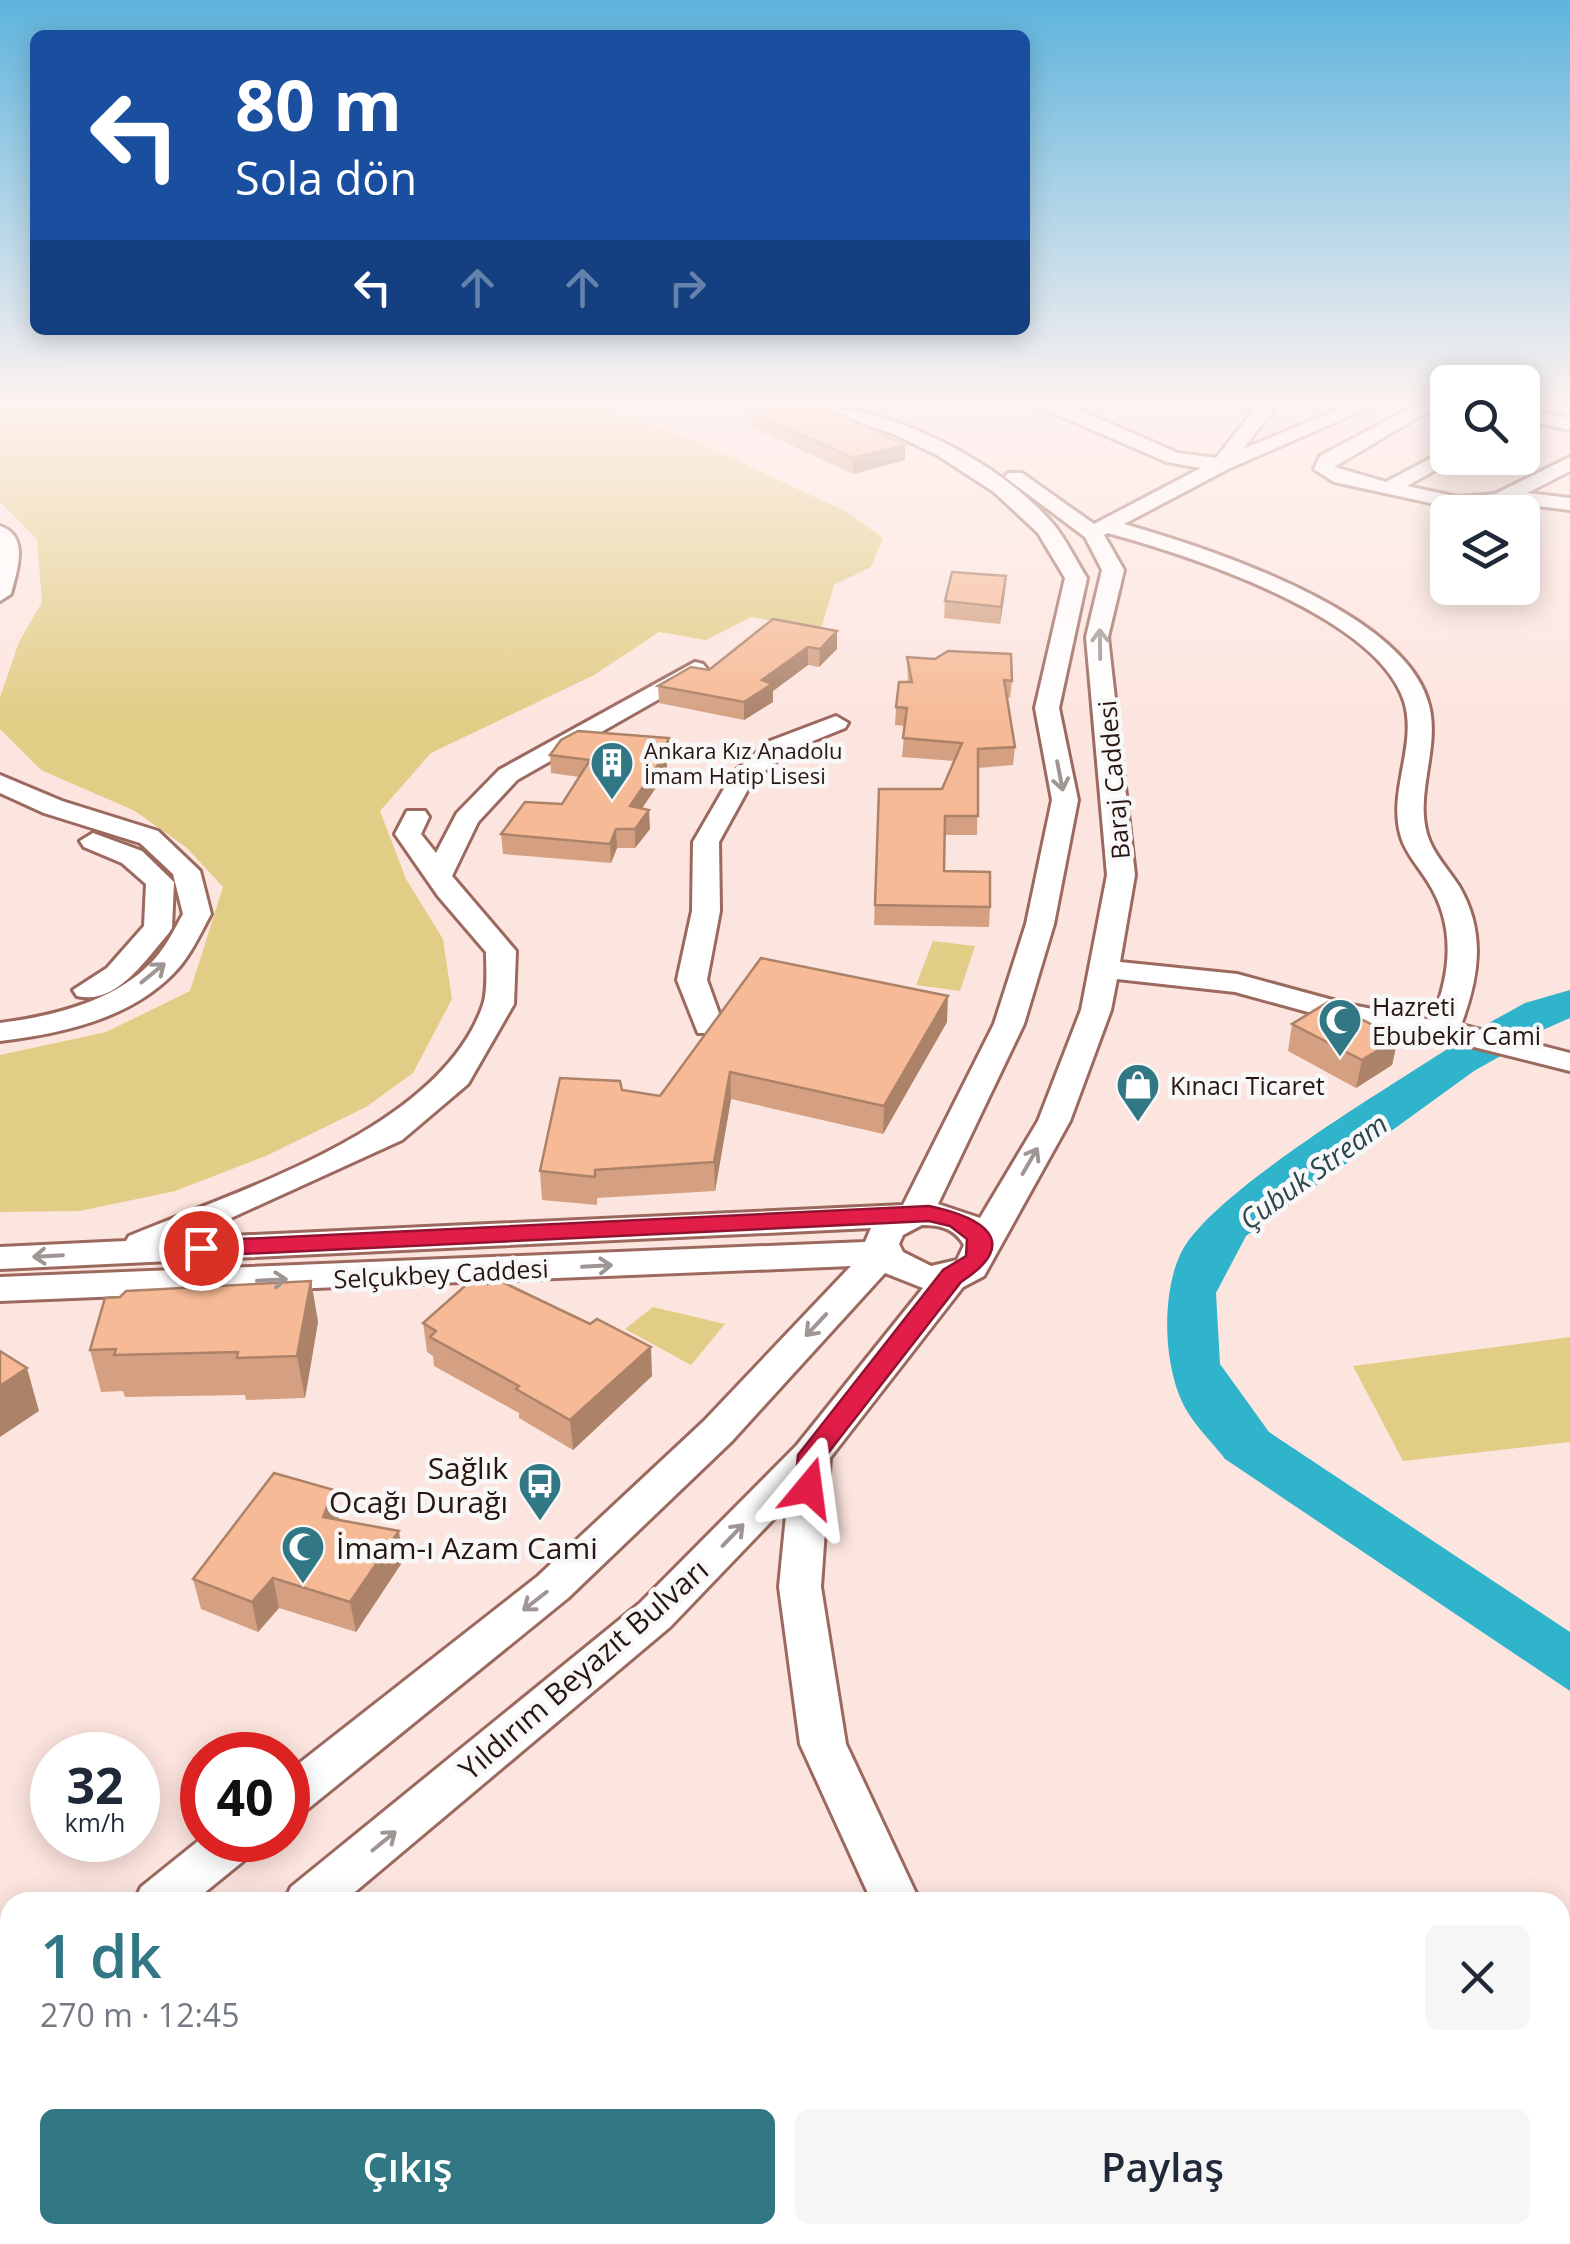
<!DOCTYPE html>
<html lang="tr">
<meta charset="utf-8">
<style>
body{margin:0;font-family:"Open Sans",sans-serif;background:#f6f6f7;color:#1f2937;height:100vh;display:flex;flex-direction:column;font-size:38px;white-space:nowrap}
*{box-sizing:border-box;margin:0}
p{font-size:32px;color:#747a83}
.icon{flex:none;width:55px;height:55px;fill:none;stroke:currentColor;stroke-width:2;stroke-linecap:round;stroke-linejoin:round}
.map{position:relative;flex:1;overflow:hidden}
.panel{position:absolute;left:0px;top:1892px;width:1570px;height:352px;display:flex;flex-direction:column;background:#fff;border-radius:30px 30px 0 0;box-shadow:0 5px 25px #0003}
.panel>*{flex:none}
.top-card{position:absolute;left:30px;top:30px;width:1000px;height:305px;border-radius:15px;box-shadow:0 5px 25px #0003;background:#1a4fa0;color:#fff;overflow:hidden}
.fabs{position:absolute;left:1430px;top:365px;display:grid;gap:20px}
.fabs a{display:grid;place-items:center;width:110px;height:110px;border-radius:15px;background:#fff;box-shadow:0 5px 25px #0003;font-size:50px}
.speed{position:absolute;left:30px;top:1732px;display:flex;gap:20px;font-size:50px;font-weight:700;text-align:center}
.speed>*{display:grid;place-content:center;width:130px;height:130px;border-radius:50%;background:#fff;box-shadow:0 5px 25px #0003;line-height:1}
.speed small{font-size:25px;font-weight:400}
.speed .limit{border:15px solid #d22;background:#fff;color:#111}
.pin{position:absolute;display:grid;place-items:center;width:85px;height:85px;color:#fff;margin:-42px;border:5px solid #fff;border-radius:50%;box-shadow:0 2px 10px #0007}
.me{position:absolute;width:110px;margin:-55px;rotate:16deg;stroke-linejoin:round;filter:drop-shadow(0 0 8px #0008)}
.turn{display:flex;align-items:center;gap:35px;height:210px;padding:0 40px;font-size:45px}
.turn .icon{width:130px;height:130px;stroke-width:2.5}
.turn b{display:block;font-size:70px;line-height:85px}
.lanes{display:flex;align-items:center;height:95px;padding:0 40px;background:#0003;justify-content:center;gap:50px;direction:ltr}
.lanes .off{opacity:.35}
.round{display:grid;place-items:center;flex:none;width:105px;height:105px;border-radius:15px;background:#f6f6f7}
.head{display:flex;align-items:center;justify-content:space-between;height:170px;padding:0 40px}
h1{font-size:60px;font-weight:600;line-height:75px;color:#317784}
.button{display:flex;gap:20px;margin-top:auto;padding:20px 40px}
.button a{flex:1;height:115px;border-radius:15px;background:#317784;color:#fff;font-size:40px;font-weight:600;line-height:115px;text-align:center}
.button a+a{background:#f6f6f7;color:#1f2937}
.map>svg:first-child{display:block}
.green{fill:#e2cd86}
.water{fill:#30b4cc}
.lines{fill:none;stroke-linecap:round;stroke-linejoin:round}
.minor-casing{stroke:#9c695e;stroke-width:6}
.minor{fill:#fff;fill-rule:evenodd}
.wall{fill:#d4a081}
.shaded-wall{fill:#ac8269}
.building{fill:#f6ba96;stroke:#ac8269;stroke-width:2.5}
.oneway{stroke:#9f9694}
.route{fill:#e11d48;stroke:#92132f;stroke-width:2.5}
.labels{text-anchor:middle;dominant-baseline:central;stroke-width:9;stroke-linejoin:round;paint-order:stroke}
.far-poi-label{font-size:22px;fill:#2a1611;stroke:#f8f8f8;text-anchor:start}
.street-label{font-size:25px;fill:#2a1611;stroke:#f8f8f8}
.poi-label{font-size:25px;fill:#2a1611;stroke:#f8f8f8;text-anchor:start}
.water-label{font-size:28px;font-style:italic;fill:#2c474d;stroke:#f8f8f8}
.near-poi-label{font-size:30px;fill:#2a1611;stroke:#f8f8f8;text-anchor:end}
.near-street-label{font-size:30px;fill:#2a1611;stroke:#f8f8f8}
</style>
<div class="map">
<svg width="1570" height="2244" viewBox="0 0 1570 2244">
<rect width="100%" height="100%" fill="#fde5df"/>
<!-- green -->
<g class="green">
<polygon points="0,406 593,406 693,440 847,512 883,538 871,567 834,585 821,629 751,617 706,640 659,632 594,675 431,753 380,811 406,879 443,939 452,999 413,1073 366,1107 266,1156 175,1191 80,1211 0,1212 0,1055 106,1032 190,991 223,887 187,848 135,811 41,770 0,729 0,697 19,642 42,602 37,539 0,502"/>
<polygon points="933,941 975,946 960,991 916,985"/>
<polygon points="653,1307 725,1324 691,1365 625,1329"/>
<polygon points="1570,1337 1570,1442 1403,1461 1353,1366"/>
</g>
<!-- water -->
<g class="water">
<polygon points="1570,990 1570,1018 1520,1040 1476,1030 1525,1003"/>
<path d="M1458,1042L1504,1054L1474,1071L1246,1236L1216,1293L1220,1364L1269,1432L1570,1632V1691L1225,1459C1213,1443 1197,1428 1187,1411C1163,1371 1161,1296 1180,1255C1207,1194 1395,1084 1458,1042Z"/>
</g>
<g class="lines">
<defs>
<g id="minor">
<path d="M809,406C891,406 1001,462 1054,525C1067,541 1076,561 1087,578L1059,708L1078,800L1054,924L1024,1024L938,1204L980,1218L1038,1121L1081,1010L1107,875L1086,637L1102,570L1085,537L1005,477L1008,473H1022L1094,524L1201,468L1167,462L1037,406L1077,409L1178,453L1216,458L1257,406H1276L1243,449L1347,406H1372L1228,469L1124,524C1207,548 1406,611 1429,705C1440,748 1415,792 1427,834C1433,854 1448,869 1459,886C1486,932 1479,977 1461,1025L1570,1053V1071L1454,1042L1348,1023L1235,992L1117,979L1111,1010L1070,1121L989,1267L984,1276L963,1287L830,1458L821,1587L846,1744L920,1902H872L800,1744L779,1587L787,1505L670,1627L343,1902H284L291,1887L640,1603L797,1445L923,1288L885,1273L732,1441L568,1598L304,1812L288,1818V1772L538,1576L704,1421L851,1266L0,1301V1277L865,1242L871,1228L0,1269V1247L126,1241L129,1236C241,1189 440,1129 483,1005C488,990 486,968 486,952L438,896L395,834L407,811H425L429,817L421,834L436,853L457,813L499,770L695,662L703,664L707,669L703,674L517,780L478,822L452,876L516,951L514,1004L468,1084L402,1140L187,1238L903,1205L994,1024L1026,924L1052,800L1035,708L1065,578L1038,533L994,492L937,455L894,434ZM1108,533C1188,555 1376,615 1404,701C1418,745 1387,792 1401,837C1406,854 1419,867 1428,882C1456,926 1451,973 1432,1020L1351,1005L1237,974L1120,962L1135,875L1108,637L1124,570L1104,535ZM922,1225C940,1225 954,1228 964,1245L957,1260L931,1266L903,1252L899,1244L903,1235Z"/>
<polygon points="1414,406 1437,406 1334,467 1386,482 1448,449 1448,458 1455,459 1407,486 1458,497 1495,494 1570,457 1570,471 1527,493 1570,498 1570,510 1520,504 1458,509 1334,482 1314,469 1320,456"/>
<polygon points="1522,409 1570,418 1570,430 1522,420"/>
<path d="M0,526C30,536 17,571 11,594L0,601Z"/>
<polygon points="836,716 848,723 845,728 788,751 752,782 719,842 720,911 707,980 724,1027 720,1033 698,1033 677,980 692,911 693,842 733,773 770,741"/>
<path d="M0,775L62,801L158,831L200,871L211,914C200,934 190,957 173,974C129,1019 60,1034 0,1041V1023C55,1016 121,1000 158,955C168,943 175,928 183,914L173,874L140,843L44,813L0,793Z"/>
<path d="M93,833L142,851L174,882L172,928L168,934C146,959 116,1006 77,996L73,990L107,968L144,926L146,884L122,863L84,847L80,841Z"/>
<polygon points="202,1838 258,1840 252,1854 193,1902 134,1902 141,1887"/>
<polygon points="10,1998 10,2050 0,2054 0,2002"/>
<polygon points="10,2127 10,2185 0,2189 0,2131"/>
<polygon points="1062,2235 1119,2235 1123,2244 1065,2244"/>
</g>
</defs>
<!-- minor casing -->
<use href="#minor" class="minor-casing"/>
<!-- minor -->
<use href="#minor" class="minor"/>
</g>
<!-- wall -->
<g class="wall">
<polygon points="751,412 905,445 905,460 853,474 751,427"/>
<polygon points="1005,592 1000,624 944,618 945,601"/>
<polygon points="837,631 837,649 819,667 808,665 773,691 773,702 744,720 659,703 658,686"/>
<polygon points="907,657 1012,681 1010,698 1007,698 1015,747 1013,765 978,768 977,835 945,835 944,871 990,907 989,927 874,925 879,789 942,789 954,761 902,757 905,726 895,725 896,707 908,682"/>
<polygon points="669,738 669,757 667,761 667,771 642,808 650,829 635,848 617,848 611,863 503,854 501,834 562,804 579,777 551,773 550,755"/>
<polygon points="761,958 947,1022 883,1134 731,1099 715,1191 597,1198 597,1205 542,1200 540,1171 622,1090 660,1096"/>
<polygon points="1292,1024 1398,1038 1392,1065 1356,1088 1288,1051"/>
<polygon points="311,1281 318,1322 305,1398 246,1400 245,1395 125,1397 123,1391 101,1392 90,1350"/>
<polygon points="487,1284 652,1376 573,1450 519,1418 519,1413 434,1366 433,1356 427,1352 423,1323"/>
<polygon points="339,1520 403,1561 356,1632 279,1608 258,1632 201,1609 193,1579"/>
</g>
<!-- shaded-wall -->
<g class="shaded-wall">
<polygon points="905,445 905,460 853,474 853,458"/>
<polygon points="1006,576 1005,592 1000,624 1001,607"/>
<polygon points="837,631 837,649 819,667 820,649"/>
<polygon points="808,647 808,665 773,691 773,702 744,720 744,702 762,680"/>
<polygon points="669,738 669,757 667,761 667,771 631,825 630,806"/>
<polygon points="649,810 650,829 635,848 635,829"/>
<polygon points="616,829 617,848 611,863 610,844"/>
<polygon points="948,996 947,1022 883,1134 884,1106"/>
<polygon points="1398,1038 1392,1065 1356,1088 1362,1060"/>
<polygon points="730,1072 731,1099 715,1191 714,1162"/>
<polygon points="311,1281 318,1322 305,1398 297,1356"/>
<polygon points="651,1347 652,1376 573,1450 570,1420"/>
<polygon points="27,1368 39,1411 0,1437 0,1386"/>
<polygon points="334,1490 339,1519 323,1517"/>
<polygon points="399,1531 403,1561 356,1632 350,1602"/>
<polygon points="273,1578 279,1608 258,1632 252,1602"/>
</g>
<!-- building -->
<g class="building">
<polygon points="774,406 818,406 835,412 905,445 853,458 751,412"/>
<polygon points="952,572 1006,576 1001,607 945,601"/>
<polygon points="773,619 837,631 820,649 808,647 762,680 772,684 744,702 658,686 691,667 709,670"/>
<polygon points="948,651 1011,654 1012,681 1004,680 1015,747 978,749 978,816 945,816 944,871 990,872 990,907 875,905 879,789 942,789 962,743 903,738 907,708 896,707 899,682 912,682 907,657 935,659"/>
<polygon points="578,731 669,738 662,752 667,752 630,806 649,810 635,829 616,829 610,844 501,834 525,802 562,804 590,760 550,755 561,740"/>
<polygon points="761,958 948,996 884,1106 730,1072 714,1162 595,1170 595,1177 540,1171 560,1078 620,1081 622,1090 660,1096"/>
<polygon points="1328,1002 1398,1038 1362,1060 1292,1024"/>
<polygon points="474,1278 487,1284 496,1279 590,1324 597,1319 651,1347 570,1420 516,1389 519,1386 430,1337 436,1331 423,1323"/>
<polygon points="311,1281 297,1356 237,1358 238,1352 114,1355 116,1349 90,1350 105,1298 120,1297 126,1291"/>
<polygon points="0,1351 27,1368 0,1386"/>
<polygon points="274,1473 334,1490 323,1517 399,1531 350,1602 273,1578 252,1602 193,1579"/>
</g>
<!-- one-way arrows -->
<defs><path id="oneway-shaft" d="M-6 0H5M1.5-3L5.5 0L1.5 3" fill="none" stroke-width="1.6" stroke-linecap="round" stroke-linejoin="round" transform="scale(2.5)"/></defs>
<g class="oneway">
<use href="#oneway-shaft" transform="translate(1100 644) rotate(-91)"/>
<use href="#oneway-shaft" transform="translate(1060 776) rotate(79)"/>
<use href="#oneway-shaft" transform="translate(153 973) rotate(-39)"/>
<use href="#oneway-shaft" transform="translate(1030 1161) rotate(-60)"/>
<use href="#oneway-shaft" transform="translate(48 1256) rotate(177)"/>
<use href="#oneway-shaft" transform="translate(597 1266) rotate(-3)"/>
<use href="#oneway-shaft" transform="translate(272 1280) rotate(-3)"/>
<use href="#oneway-shaft" transform="translate(816 1325) rotate(133)"/>
<use href="#oneway-shaft" transform="translate(733 1535) rotate(-46)"/>
<use href="#oneway-shaft" transform="translate(535 1601) rotate(142)"/>
<use href="#oneway-shaft" transform="translate(384 1841) rotate(-39)"/>
</g>
<!-- sky -->
<linearGradient id="sky" x2="0" y2="1"><stop stop-color="#5eb4dd"/><stop offset="0.56" stop-color="#fef3f1"/><stop offset="1" stop-color="#fef3f1" stop-opacity="0"/></linearGradient>
<rect width="1570" height="720" fill="url(#sky)"/>
<!-- route -->
<path class="route" d="M929,1206C981,1217 1024,1241 961,1282L825,1457L819,1495L809,1498L799,1495L795,1488L798,1455L943,1270L966,1256L967,1239L950,1226L929,1221L201,1256L189,1248L201,1241Z"/>
<!-- icons -->
<defs>
<symbol id="building-pin" viewBox="-11 -11 22 30"><path d="M0 17L-7.5 6A9.5 9.5 0 1 1 7.5 6Z" fill="#317784" stroke="#f8f8f8"/><path d="M-4-6H4V6H1V3H-1V6H-4ZM-2.5-4.3h1.7v1.8h-1.7ZM.8-4.3h1.7v1.8H.8ZM-2.5-1h1.7V.8h-1.7ZM.8-1h1.7V.8H.8Z" fill="#fff"/></symbol>
<symbol id="mosque-pin" viewBox="-11 -11 22 30"><path d="M0 17L-7.5 6A9.5 9.5 0 1 1 7.5 6Z" fill="#317784" stroke="#f8f8f8"/><path d="M3.5-4.9A6 6 0 1 0 3.5 4.9A5 5 0 1 1 3.5-4.9Z" fill="#fff"/></symbol>
<symbol id="shop-pin" viewBox="-11 -11 22 30"><path d="M0 17L-7.5 6A9.5 9.5 0 1 1 7.5 6Z" fill="#317784" stroke="#f8f8f8"/><path d="M-5-2.5h2.3a2.7 3.5 0 0 1 5.4 0H5L5.5 6h-11ZM-1.5-2.5h3a1.5 2.3 0 0 0-3 0Z" fill="#fff"/></symbol>
<symbol id="bus-pin" viewBox="-11 -11 22 30"><path d="M0 17L-7.5 6A9.5 9.5 0 1 1 7.5 6Z" fill="#317784" stroke="#f8f8f8"/><path d="M-5-6H5V4H4V6H2V4H-2V6H-4V4H-5ZM-3.5-4V0h7V-4ZM-3.5 1.2v1.5H-2V1.2ZM2 1.2v1.5H3.5V1.2Z" fill="#fff"/></symbol>
</defs>
<g fill-rule="evenodd">
<use href="#building-pin" x="587" y="738" width="50" height="68"/>
<use href="#mosque-pin" x="1315" y="995" width="50" height="68"/>
<use href="#shop-pin" x="1113" y="1060" width="50" height="68"/>
<use href="#bus-pin" x="515" y="1459" width="50" height="68"/>
<use href="#mosque-pin" x="278" y="1522" width="50" height="68"/>
</g>
<g class="labels">
<!-- far-poi labels -->
<g class="far-poi-label">
<text x="644" y="750">Ankara Kız Anadolu<tspan x="644" dy="25">İmam Hatip Lisesi</tspan></text>
</g>
<!-- street labels -->
<g class="street-label">
<text transform="translate(1113 780) rotate(-95)">Baraj Caddesi</text>
<text transform="translate(441 1273) rotate(-3)">Selçukbey Caddesi</text>
</g>
<!-- poi labels -->
<g class="poi-label">
<text x="1372" y="1006">Hazreti<tspan x="1372" dy="29">Ebubekir Cami</tspan></text>
<text x="1170" y="1085">Kınacı Ticaret</text>
</g>
<!-- water labels -->
<g class="water-label">
<text transform="translate(1313 1171) rotate(-36)">Çubuk Stream</text>
</g>
<!-- near-poi labels -->
<g class="near-poi-label">
<text x="508" y="1467">Sağlık<tspan x="508" dy="34">Ocağı Durağı</tspan></text>
<text x="336" y="1547" text-anchor="start">İmam-ı Azam Cami</text>
</g>
<!-- near-street labels -->
<g class="near-street-label">
<text transform="translate(583 1669) rotate(-41)">Yıldırım Beyazıt Bulvarı</text>
</g>
</g>
</svg>
<div class="fabs">
<a><svg class="icon" aria-label="search" viewBox="0 0 24 24"><circle cx="10" cy="10" r="6"/><path d="M15 15l6 6"/></svg></a>
<a><svg class="icon" aria-label="layers" viewBox="0 0 24 24"><path d="M12 4l9 5-9 5-9-5zM3 14l9 5 9-5"/></svg></a>
</div>
<div class="speed"><div>32<small>km/h</small></div><div class="limit">40</div></div>
<div class="pin" style="left:201px;top:1248px;background:#d93025"><svg class="icon" aria-label="arrive" viewBox="0 0 24 24"><path d="M6 21V4h12l-3 4 3 4H6"/></svg></div>
<svg class="me" style="left:809px;top:1488px" viewBox="-20 -20 40 40"><path d="M0-17L14 15 0 8-14 15z" fill="#e11d48" stroke="#fff" stroke-width="4"/></svg>
<div class="top-card">
<div class="turn"><svg class="icon" aria-label="left" viewBox="0 0 24 24"><path d="M17 20v-9H6M10 6l-5 5 5 5"/></svg><div><b>80 m</b>Sola dön</div></div>
<div class="lanes"><svg class="icon" aria-label="left" viewBox="0 0 24 24"><path d="M17 20v-9H6M10 6l-5 5 5 5"/></svg><svg class="icon off" aria-label="ahead" viewBox="0 0 24 24"><path d="M12 20V5M6 11l6-6 6 6"/></svg><svg class="icon off" aria-label="ahead" viewBox="0 0 24 24"><path d="M12 20V5M6 11l6-6 6 6"/></svg><svg class="icon off" aria-label="right" viewBox="0 0 24 24"><path d="M7 20v-9h11M14 6l5 5-5 5"/></svg></div>
</div>
<section class="panel">
<div class="head"><div><h1>1 dk</h1><p>270 m · 12:45</p></div><a class="round"><svg class="icon" aria-label="close" viewBox="0 0 24 24"><path d="M6 6l12 12M18 6L6 18"/></svg></a></div>
<div class="button"><a>Çıkış</a><a>Paylaş</a></div>
</section>
</div>
